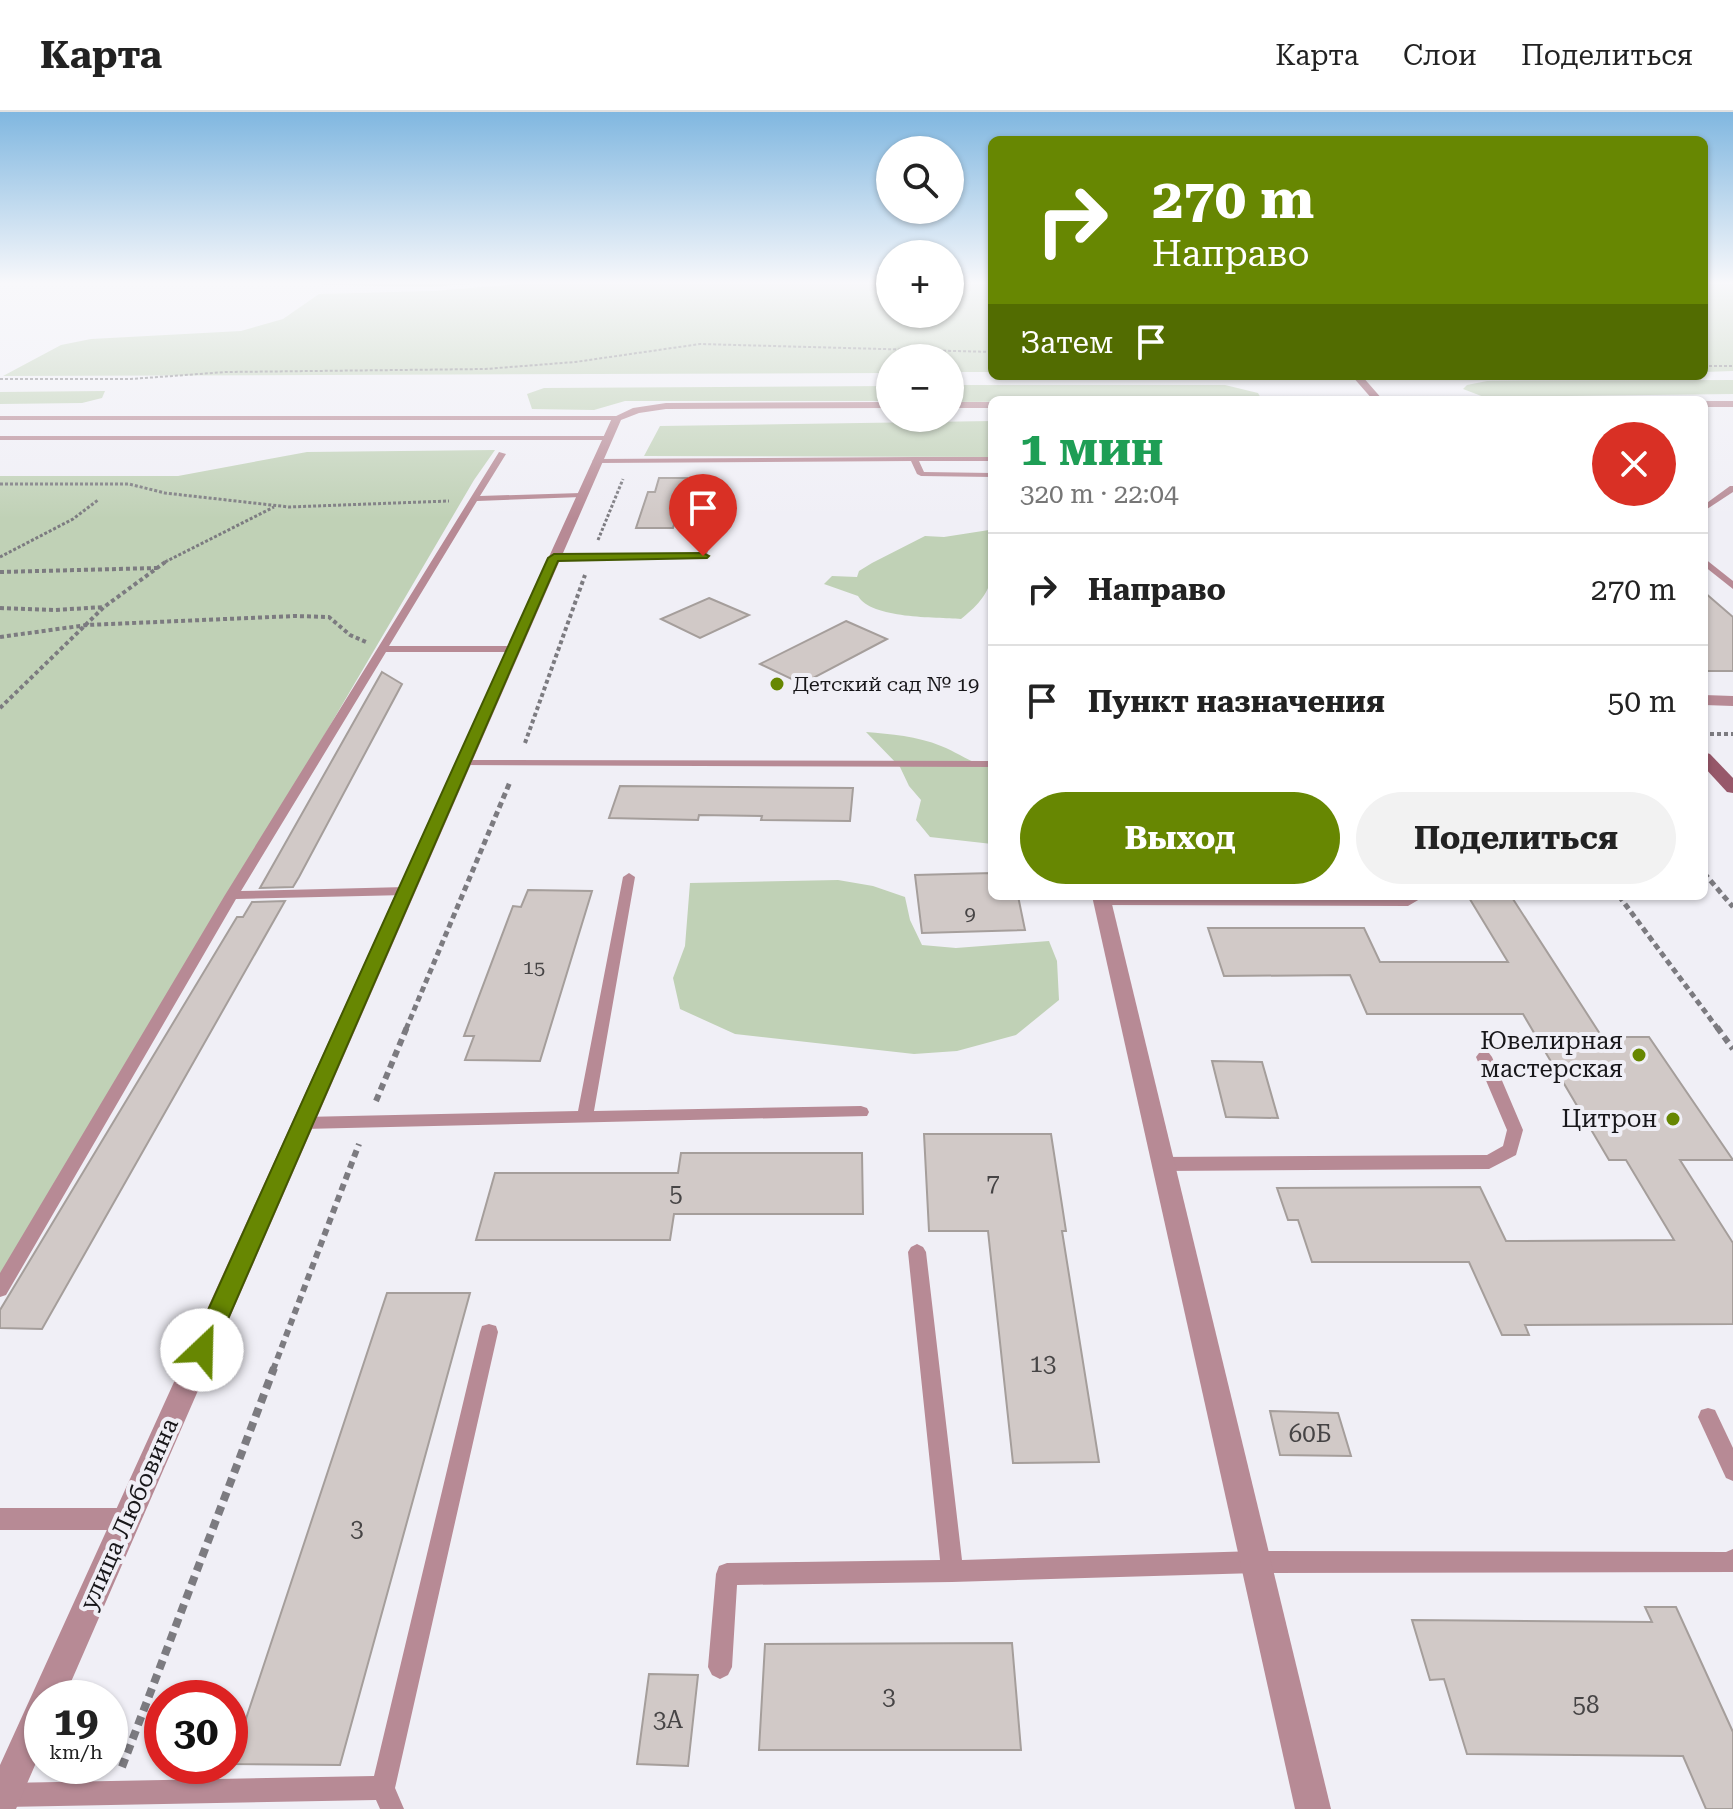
<!DOCTYPE html>
<html lang="ru">
<meta charset="utf-8">
<style>
body{margin:0;font-family:"Roboto Serif",serif;background:#f2f2f2;color:#222;height:100vh;display:flex;flex-direction:column;font-size:30px;white-space:nowrap}
*{box-sizing:border-box;margin:0}
p{font-size:26px;color:#767676}
.icon{flex:none;width:44px;height:44px;fill:none;stroke:currentColor;stroke-width:2;stroke-linecap:round;stroke-linejoin:round}
.map{position:relative;flex:1;overflow:hidden}
.drawer{position:absolute;left:988px;top:284px;width:720px;height:504px;display:flex;flex-direction:column;background:#fff;border-radius:12px;box-shadow:0 2px 6px #0004}
.drawer>*{flex:none}
.banner{position:absolute;left:988px;top:24px;width:720px;height:244px;border-radius:12px;box-shadow:0 2px 6px #0004;background:#678702;color:#fff;overflow:hidden}
.controls{position:absolute;left:876px;top:24px;display:grid;gap:16px}
.controls a{display:grid;place-items:center;width:88px;height:88px;border-radius:50%;background:#fff;box-shadow:0 2px 6px #0004;font-size:40px}
.speed{position:absolute;left:24px;top:1568px;display:flex;gap:16px;font-size:40px;font-weight:700;text-align:center}
.speed>*{display:grid;place-content:center;width:104px;height:104px;border-radius:50%;background:#fff;box-shadow:0 2px 6px #0004;line-height:1}
.speed small{font-size:20px;font-weight:400}
.speed .limit{border:12px solid #d22;background:#fff;color:#111}
.pin{position:absolute;display:grid;place-items:center;width:68px;height:68px;color:#fff;margin:-82px -34px;border-radius:50% 50% 50% 0;rotate:-45deg;box-shadow:0 0 8px #0007}
.pin .icon{rotate:45deg}
.me{position:absolute;width:88px;margin:-44px;rotate:24deg;stroke-linejoin:round;filter:drop-shadow(0 0 6px #0008)}
.turn{display:flex;align-items:center;gap:28px;height:168px;padding:0 32px;font-size:36px}
.turn .icon{width:104px;height:104px;stroke-width:2.5}
.turn b{display:block;font-size:56px;line-height:68px}
.then{display:flex;align-items:center;height:76px;padding:0 32px;background:#0003;gap:16px;font-size:30px}
.round{display:grid;place-items:center;flex:none;width:84px;height:84px;border-radius:42px;background:#f2f2f2}
.summary{display:flex;align-items:center;justify-content:space-between;height:136px;padding:0 32px}
h1{font-size:48px;font-weight:700;line-height:60px;color:#1e9e55}
.action{display:flex;gap:16px;margin-top:auto;padding:16px 32px}
.action a{flex:1;height:92px;border-radius:48px;background:#678702;color:#fff;font-size:32px;font-weight:700;line-height:92px;text-align:center}
.action a+a{background:#f2f2f2;color:#222}
ul{padding:0;list-style:none}
li{display:flex;align-items:center;gap:24px;height:112px;padding:0 32px;border-top:2px solid #e0e0e0}
li div{flex:1}
li b{display:block;font-size:30px}
li em{font-style:normal}
header{display:flex;align-items:center;gap:48px;box-sizing:border-box;height:112px;padding:0 40px;background:#fff;border-bottom:2px solid #e0e0e0}
header strong{font-size:38px}
nav{display:flex;gap:44px;margin-inline-start:auto;font-size:28px}
.map>svg:first-child{display:block}
.green{fill:#c0d1b6}
.building{fill:#d1c9c7;stroke:#a59e9b;stroke-width:2}
.lines{fill:none;stroke-linecap:round;stroke-linejoin:round}
.path-far5{stroke:#7c7b80;stroke-width:2;stroke-dasharray:3 2;stroke-linecap:butt}
.path-far4{stroke:#7c7b80;stroke-width:3;stroke-dasharray:3 2;stroke-linecap:butt}
.path-far3{stroke:#7c7b80;stroke-width:4;stroke-dasharray:4 3;stroke-linecap:butt}
.path-far2{stroke:#7c7b80;stroke-width:5;stroke-dasharray:6 4;stroke-linecap:butt}
.path-far1{stroke:#7c7b80;stroke-width:6;stroke-dasharray:7 5;stroke-linecap:butt}
.path{stroke:#7c7b80;stroke-width:8;stroke-dasharray:9 6;stroke-linecap:butt}
.service{fill:#b78a95;fill-rule:evenodd}
.minor{fill:#b78a95;fill-rule:evenodd}
.secondary{fill:#97586a;fill-rule:evenodd}
.route{fill:#678702;stroke:#435801;stroke-width:2}
.poi-dot{fill:#678702;stroke:#f0eff6;stroke-width:3}
.labels{text-anchor:middle;dominant-baseline:central;stroke-width:8;stroke-linejoin:round;paint-order:stroke}
.far-poi-label{font-size:20px;fill:#18171a;stroke:#f0eff6;text-anchor:start}
.number-label{font-size:20px;fill:#464445}
.poi-label{font-size:24px;fill:#18171a;stroke:#f0eff6;text-anchor:end}
.near-number-label{font-size:24px;fill:#464445}
.street-label{font-size:24px;fill:#18171a;stroke:#f0eff6}
</style>
<header>
<strong>Карта</strong>
<nav><a>Карта</a><a>Слои</a><a>Поделиться</a></nav>
</header>
<div class="map">
<svg width="1733" height="1697" viewBox="0 0 1733 1697">
<rect width="100%" height="100%" fill="#f0eff6"/>
<!-- green -->
<g class="green">
<polygon points="327,170 500,170 431,175 322,173"/>
<polygon points="544,170 890,170 890,202 950,202 950,170 992,170 992,260 950,260 950,246 890,246 890,261 3,264 61,233 91,227 241,219 283,207 319,182 433,179"/>
<polygon points="1704,170 1733,170 1733,259 1704,260"/>
<polygon points="1733,268 1733,282 1484,285 1463,277 1467,273 1487,269"/>
<polygon points="950,273 1225,273 1258,281 1262,288 950,290"/>
<polygon points="890,274 890,289 625,289 594,298 532,297 527,282 544,276"/>
<polygon points="105,279 102,286 82,291 0,292 0,280"/>
<polygon points="992,309 992,345 644,344 660,314"/>
<polygon points="495,338 474,368 0,1176 0,364 178,364 307,340"/>
<path d="M992,413C992,458 1001,476 961,507C936,505 871,507 858,484L824,472L832,464L857,465L859,459L872,451L925,424L944,425L989,418Z"/>
<path d="M866,620C891,622 917,624 941,634C959,641 972,652 992,656V732L930,725L916,708L921,688L909,674L900,655Z"/>
<polygon points="838,768 873,774 905,785 910,808 922,833 956,836 1049,829 1057,849 1059,888 1016,923 957,939 914,942 735,922 680,897 673,866 685,834 690,771"/>
</g>
<!-- building -->
<g class="building">
<polygon points="659,366 687,366 673,416 636,416 648,380 655,380"/>
<polygon points="1704,480 1733,505 1733,559 1704,559"/>
<polygon points="709,486 749,503 700,526 661,507"/>
<polygon points="846,509 887,527 802,572 760,552"/>
<polygon points="382,560 402,572 299,765 293,775 260,776"/>
<polygon points="620,674 853,676 850,709 761,708 762,704 699,703 698,708 609,706"/>
<polygon points="992,761 992,784 1018,784 1025,818 922,821 915,763"/>
<polygon points="528,778 592,779 540,949 465,948 474,924 464,924 513,794 521,795"/>
<polygon points="1468,784 1511,784 1602,925 1649,925 1733,1048 1680,1048 1733,1131 1733,1212 1525,1213 1529,1223 1502,1223 1469,1150 1312,1150 1298,1108 1288,1108 1277,1076 1480,1075 1506,1129 1674,1128 1626,1048 1609,1048 1523,902 1367,902 1350,863 1224,864 1208,816 1364,816 1380,850 1508,850"/>
<polygon points="285,789 42,1217 0,1216 0,1198 237,805 243,805 252,790"/>
<polygon points="1212,949 1262,950 1278,1006 1226,1005"/>
<polygon points="924,1022 1051,1022 1066,1119 1062,1119 1099,1350 1013,1351 988,1119 929,1119"/>
<polygon points="681,1041 862,1041 863,1102 674,1102 670,1128 476,1128 495,1061 678,1061"/>
<polygon points="387,1181 470,1181 340,1653 231,1652"/>
<polygon points="1270,1299 1338,1301 1351,1344 1280,1343"/>
<polygon points="1645,1495 1676,1495 1733,1620 1733,1697 1706,1697 1683,1644 1467,1642 1444,1567 1430,1568 1412,1508 1652,1510"/>
<polygon points="1012,1531 1021,1638 759,1638 765,1532"/>
<polygon points="649,1562 698,1563 688,1654 637,1652"/>
</g>
<g class="lines">
<!-- path-far5 -->
<g class="path-far5">
<polyline points="1704,254 1733,254"/>
<polyline points="0,267 131,267 226,260 485,257 575,250 700,232 992,240"/>
</g>
<!-- path-far4 -->
<g class="path-far4">
<polyline points="901,308 939,307"/>
<polyline points="0,372 129,372 165,381 289,395 449,389"/>
<polyline points="598,428 623,367"/>
<polyline points="0,445 73,407 98,388"/>
<polyline points="165,450 274,395"/>
</g>
<!-- path-far3 -->
<g class="path-far3">
<polyline points="0,460 157,456"/>
<polyline points="0,496 55,498 105,495"/>
<polyline points="0,525 87,513 295,504 329,505 350,523 366,530"/>
<polyline points="0,596 104,495 168,448"/>
<polyline points="1710,622 1733,622"/>
<polyline points="525,631 585,463"/>
</g>
<!-- path-far2 -->
<g class="path-far2">
<polyline points="1704,761 1733,795"/>
<polyline points="1619,784 1718,917"/>
<polyline points="406,917 510,670"/>
</g>
<!-- path-far1 -->
<g class="path-far1">
<polyline points="1717,915 1733,937"/>
<polyline points="376,989 407,915"/>
<polyline points="273,1258 359,1032"/>
</g>
<!-- path -->
<polyline class="path" points="122,1655 274,1256"/>
<!-- service -->
<g class="service">
<polygon points="0,304 617,304 621,306 617,308 0,308"/>
<polygon points="0,324 607,324 611,326 607,328 0,328"/>
<polygon points="499,340 506,342 480,384 581,381 585,383 581,385 477,389 389,534 513,534 518,537 513,540 386,540 241,779 406,775 413,779 406,783 236,787 6,1183 0,1185 0,1161 225,783"/>
<polygon points="914,345 992,345 992,349 919,349 924,360 992,361 992,365 921,364 917,362 911,349 596,351 592,349 596,347"/>
<polygon points="1730,374 1733,374 1733,380 1704,399 1704,393"/>
<polygon points="717,390 721,392 706,446 554,449 550,446 554,443 699,441 713,392"/>
<polygon points="1704,446 1733,469 1733,477 1704,454"/>
<polygon points="463,648 992,649 992,655 459,653 457,651"/>
<polygon points="629,761 635,765 594,999 861,994 867,996 869,1000 867,1004 303,1017 297,1015 295,1011 297,1007 303,1005 578,999 623,765"/>
<polygon points="1408,784 1425,784 1408,794 1102,793 1095,789 1102,785 1405,786"/>
<polygon points="1484,939 1489,941 1492,945 1523,1018 1516,1043 1489,1057 1162,1059 1156,1057 1154,1052 1156,1047 1162,1045 1487,1043 1503,1034 1507,1018 1476,945 1479,941"/>
<polygon points="917,1132 923,1135 926,1140 962,1448 1257,1439 1726,1440 1733,1437 1733,1460 1257,1461 952,1470 737,1473 732,1555 728,1563 720,1567 712,1563 708,1555 716,1462 719,1454 727,1451 940,1448 908,1140 911,1135"/>
<polygon points="489,1212 496,1214 498,1220 395,1676 404,1697 380,1697 376,1688 5,1695 0,1693 0,1673 5,1671 374,1664 480,1220 482,1214"/>
<polygon points="1708,1296 1715,1298 1733,1336 1733,1369 1726,1366 1698,1305 1701,1298"/>
<polygon points="0,1396 127,1396 134,1400 138,1407 134,1414 127,1418 0,1418"/>
</g>
<!-- minor -->
<g class="minor">
<rect x="1704" y="289" width="29" height="6"/>
<polygon points="890,290 890,296 666,297 639,301 621,308 64,1586 42,1586 42,1637 16,1697 0,1697 0,1653 612,306 633,296 666,291"/>
<rect x="950" y="290" width="42" height="6"/>
<polygon points="1704,583 1733,584 1733,594 1704,593"/>
<polygon points="1092,784 1110,784 1331,1697 1295,1697"/>
</g>
<!-- secondary -->
<g class="secondary">
<polygon points="1352,264 1362,264 1383,288 1373,288"/>
<polygon points="1704,640 1710,642 1733,666 1733,681 1727,680 1704,655"/>
</g>
</g>
<!-- sky -->
<linearGradient id="sky" x2="0" y2="1"><stop stop-color="#80b7e0"/><stop offset="0.42" stop-color="#f8f8fb"/><stop offset="1" stop-color="#f8f8fb" stop-opacity="0"/></linearGradient>
<rect width="1733" height="407" fill="url(#sky)"/>
<!-- route -->
<polygon class="route" points="703,441 709,444 707,446 558,449 211,1246 202,1249 193,1246 190,1238 548,446 554,442"/>
<!-- markers -->
<g class="poi-dot">
<circle cx="777" cy="572" r="8"/>
<circle cx="1639" cy="943" r="8"/>
<circle cx="1673" cy="1007" r="8"/>
</g>
<g class="labels">
<!-- far-poi labels -->
<g class="far-poi-label">
<text x="793" y="572">Детский сад № 19</text>
</g>
<!-- number labels -->
<g class="number-label">
<text x="970" y="801">9</text>
<text x="534" y="855">15</text>
</g>
<!-- poi labels -->
<g class="poi-label">
<text x="1623" y="929">Ювелирная<tspan x="1623" dy="28">мастерская</tspan></text>
<text x="1657" y="1007">Цитрон</text>
</g>
<!-- near-number labels -->
<g class="near-number-label">
<text x="993" y="1071">7</text>
<text x="676" y="1082">5</text>
<text x="1043" y="1252">13</text>
<text x="1310" y="1322">60Б</text>
<text x="357" y="1417">3</text>
<text x="889" y="1585">3</text>
<text x="1586" y="1593">58</text>
<text x="668" y="1608">3А</text>
</g>
<!-- street labels -->
<g class="street-label">
<text transform="translate(129 1402) rotate(-66)">улица Любовина</text>
</g>
</g>
</svg>
<div class="controls">
<a><svg class="icon" aria-label="search" viewBox="0 0 24 24"><circle cx="10" cy="10" r="6"/><path d="M15 15l6 6"/></svg></a>
<a>+</a>
<a>−</a>
</div>
<div class="speed"><div>19<small>km/h</small></div><div class="limit">30</div></div>
<div class="pin" style="left:703px;top:444px;background:#d93025"><svg class="icon" aria-label="arrive" viewBox="0 0 24 24"><path d="M6 21V4h12l-3 4 3 4H6"/></svg></div>
<svg class="me" style="left:202px;top:1238px" viewBox="-20 -20 40 40"><circle r="19" fill="#fff"/><path d="M0-13L10 11 0 6-10 11z" fill="#678702"/></svg>
<div class="banner">
<div class="turn"><svg class="icon" aria-label="right" viewBox="0 0 24 24"><path d="M7 20v-9h11M14 6l5 5-5 5"/></svg><div><b>270 m</b>Направо</div></div>
<div class="then">Затем<svg class="icon" aria-label="arrive" viewBox="0 0 24 24"><path d="M6 21V4h12l-3 4 3 4H6"/></svg></div>
</div>
<section class="drawer">
<div class="summary"><div><h1>1 мин</h1><p>320 m · 22:04</p></div><a class="round" style="background:#d93025;color:#fff"><svg class="icon" aria-label="close" viewBox="0 0 24 24"><path d="M6 6l12 12M18 6L6 18"/></svg></a></div>
<ul>
<li><svg class="icon" aria-label="right" viewBox="0 0 24 24"><path d="M7 20v-9h11M14 6l5 5-5 5"/></svg><div><b>Направо</b></div><em>270 m</em></li>
<li><svg class="icon" aria-label="arrive" viewBox="0 0 24 24"><path d="M6 21V4h12l-3 4 3 4H6"/></svg><div><b>Пункт назначения</b></div><em>50 m</em></li>
</ul>
<div class="action"><a>Выход</a><a>Поделиться</a></div>
</section>
</div>
